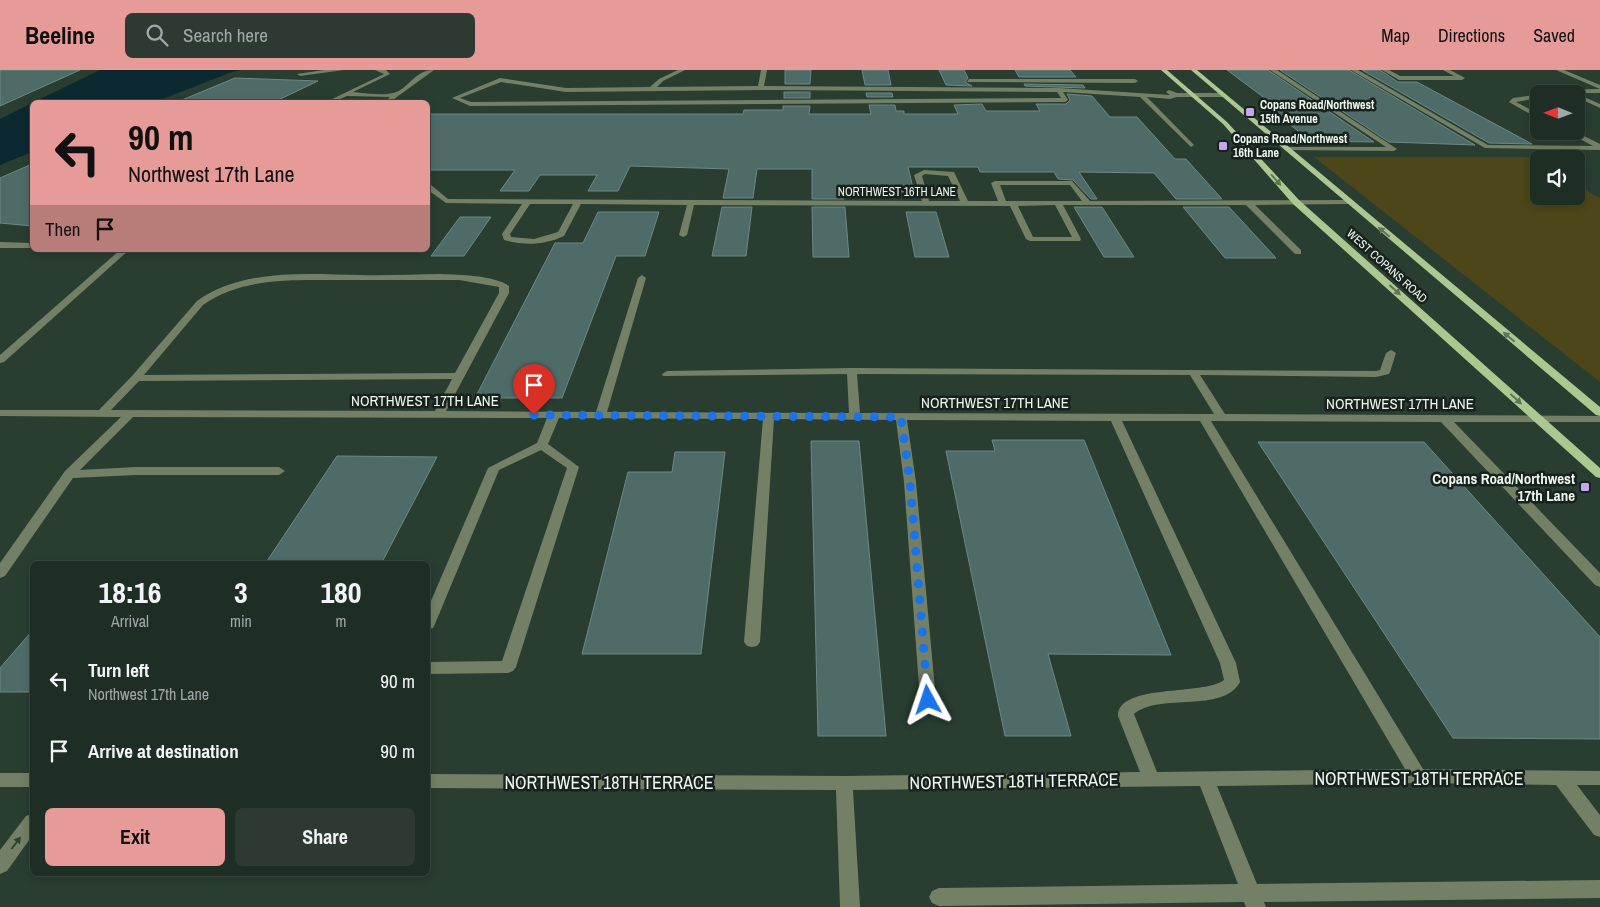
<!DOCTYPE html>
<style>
body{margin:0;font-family:"Archivo Narrow",sans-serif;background:#2c3a32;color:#f1f3f6;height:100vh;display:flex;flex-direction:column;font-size:19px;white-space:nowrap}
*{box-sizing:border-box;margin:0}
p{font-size:16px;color:#a1a8a7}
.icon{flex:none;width:28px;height:28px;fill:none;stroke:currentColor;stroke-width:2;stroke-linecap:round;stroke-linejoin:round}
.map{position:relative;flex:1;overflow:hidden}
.details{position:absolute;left:30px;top:491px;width:400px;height:315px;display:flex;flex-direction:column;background:#1f2e25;border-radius:8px;box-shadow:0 2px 8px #0003,0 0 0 1px #3c4a42}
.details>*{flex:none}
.banner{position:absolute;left:30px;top:30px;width:400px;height:152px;border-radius:8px;box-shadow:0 2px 8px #0003,0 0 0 1px #3c4a42;background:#e69b98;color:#111;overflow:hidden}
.needle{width:32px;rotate:271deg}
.controls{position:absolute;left:1530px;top:15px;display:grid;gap:10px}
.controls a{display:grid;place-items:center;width:55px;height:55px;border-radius:8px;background:#1f2e25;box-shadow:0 2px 8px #0003,0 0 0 1px #3c4a42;font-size:25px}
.pin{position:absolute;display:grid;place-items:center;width:42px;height:42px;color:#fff;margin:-51px -21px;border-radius:50% 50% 50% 0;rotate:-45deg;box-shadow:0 0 5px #0007}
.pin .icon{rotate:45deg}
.me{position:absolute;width:55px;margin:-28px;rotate:355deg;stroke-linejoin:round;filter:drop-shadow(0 0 4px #0008)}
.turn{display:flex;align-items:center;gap:18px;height:105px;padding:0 15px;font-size:22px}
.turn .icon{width:65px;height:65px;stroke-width:2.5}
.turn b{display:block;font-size:35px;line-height:42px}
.then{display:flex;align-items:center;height:48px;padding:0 15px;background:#0003;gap:10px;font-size:19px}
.eta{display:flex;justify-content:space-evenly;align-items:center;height:85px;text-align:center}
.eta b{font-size:30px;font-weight:800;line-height:35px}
.primary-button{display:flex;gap:10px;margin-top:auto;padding:10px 15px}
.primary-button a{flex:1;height:58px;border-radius:8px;background:#e69b98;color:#111;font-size:20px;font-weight:800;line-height:58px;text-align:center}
.primary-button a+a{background:#2c3a32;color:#f1f3f6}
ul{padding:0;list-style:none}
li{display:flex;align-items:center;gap:15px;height:70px;padding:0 15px}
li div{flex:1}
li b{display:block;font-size:19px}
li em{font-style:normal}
header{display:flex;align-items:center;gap:30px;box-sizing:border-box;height:70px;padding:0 25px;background:#e69b98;color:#111}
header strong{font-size:24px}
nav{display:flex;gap:28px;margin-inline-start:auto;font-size:18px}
.search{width:350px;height:45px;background:#2c3a32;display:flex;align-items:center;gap:12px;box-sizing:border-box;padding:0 18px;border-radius:8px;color:#a1a8a7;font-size:19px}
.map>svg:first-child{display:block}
.green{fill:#4d4619}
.water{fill:#0c2931}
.building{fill:#4f6b68;stroke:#6c8985}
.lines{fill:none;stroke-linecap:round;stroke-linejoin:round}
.minor{fill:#738065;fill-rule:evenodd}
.major{fill:#adc790;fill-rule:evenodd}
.oneway{fill:#627456}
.oneway2{fill:#333e32}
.route{stroke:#1a73e8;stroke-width:9;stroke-dasharray:0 16.2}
.poi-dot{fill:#c7a6ef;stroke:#18211c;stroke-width:2}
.labels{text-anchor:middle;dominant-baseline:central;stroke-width:5;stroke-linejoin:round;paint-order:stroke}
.far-poi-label{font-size:12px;font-weight:bold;fill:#ecf8f0;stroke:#18211c;text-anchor:start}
.far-street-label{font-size:12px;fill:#ecf8f0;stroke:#18211c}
.street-label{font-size:15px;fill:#ecf8f0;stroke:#18211c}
.poi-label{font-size:15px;font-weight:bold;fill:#ecf8f0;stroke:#18211c;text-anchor:end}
.near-street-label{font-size:18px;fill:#ecf8f0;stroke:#18211c}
</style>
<header>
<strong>Beeline</strong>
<div class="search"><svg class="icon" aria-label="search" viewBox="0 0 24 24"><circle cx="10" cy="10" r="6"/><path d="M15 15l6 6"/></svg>Search here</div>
<nav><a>Map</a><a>Directions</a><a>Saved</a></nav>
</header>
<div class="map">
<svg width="1600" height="837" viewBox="0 0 1600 837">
<rect width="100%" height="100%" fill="#293d31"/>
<!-- green -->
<polygon class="green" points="1314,87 1527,87 1539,94 1539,126 1576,126 1576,115 1600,128 1600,312"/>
<!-- water -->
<g class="water">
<polygon points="100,0 240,0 229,3 155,32 34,32"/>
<polygon points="32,33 32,82 0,95 0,49"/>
</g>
<!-- building -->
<g class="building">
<polygon points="0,0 80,0 0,36"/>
<polygon points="785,0 811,0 810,14 785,14"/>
<polygon points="862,0 888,0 891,15 865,15"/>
<polygon points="939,0 964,0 968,8 965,12 972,16 946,15"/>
<polygon points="1015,0 1070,0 1076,7 1019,7"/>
<polygon points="1227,0 1268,0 1374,72 1311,71 1261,32 1270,32"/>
<polygon points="1280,0 1349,0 1475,75 1389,72"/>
<polygon points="1362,0 1380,0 1398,12 1417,12 1532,74 1489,73"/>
<polygon points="235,8 318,11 274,32 177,32"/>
<polygon points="1024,14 1083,15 1085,18 1025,16"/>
<rect x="784" y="22" width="26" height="6"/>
<polygon points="866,23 892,23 893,27 867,27"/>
<polygon points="1067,24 1092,26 1110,47 1137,47 1175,89 1186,89 1222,129 1176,129 1154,103 1079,102 1097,129 1091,129 1073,110 1058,109 1054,102 980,102 978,97 908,97 914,122 843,121 844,129 812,129 812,99 757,99 753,128 723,128 729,99 630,96 618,121 588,121 597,105 540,105 529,121 500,121 515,100 428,100 428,44 743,44 744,40 783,40 783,36 810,36 809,44 871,44 869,35 895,35 896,41 904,41 904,44 958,44 954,35 982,34 986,41 1040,41 1036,34 1066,34 1070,30"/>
<polygon points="32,94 32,156 0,153 0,108"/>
<polygon points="722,137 752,137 746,186 712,186"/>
<polygon points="812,137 845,137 849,187 813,187"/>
<polygon points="1074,137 1102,137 1134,187 1104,187"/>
<polygon points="1183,137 1229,137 1276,188 1225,188"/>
<polygon points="598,142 659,142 645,186 616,186 562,328 475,328 555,173 583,173"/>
<polygon points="906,142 936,142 949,187 915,187"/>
<polygon points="460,147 491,147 464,186 431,186"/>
<polygon points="992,370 1084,370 1171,585 1048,584 1071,666 1005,666 946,381 995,381"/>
<polygon points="811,371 859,371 886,666 818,666"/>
<polygon points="1258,372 1424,372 1600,567 1600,669 1453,668"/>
<polygon points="675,382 725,382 701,584 582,584 628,402 672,402"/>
<polygon points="337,386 437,387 381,494 265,494"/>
<polygon points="32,561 32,622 0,622 0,598"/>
</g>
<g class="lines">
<!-- minor -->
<g class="minor">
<polygon points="324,0 344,0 300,6 297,4"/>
<path d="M375,0H386L390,4L353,22C365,23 382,26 393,23C408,20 414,0 434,0L390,32H384L390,27L347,26L333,32H326L384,4Z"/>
<path d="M678,0H685L663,11L657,17L758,16L761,0H767L764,16L1059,18L1170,25L1166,22L1169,20L1177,23H1223L1226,25L1223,27H1177L1170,29L1147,27L1193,74L1194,75L1191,77L1140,27L1063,22L1068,30L1065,32L470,36L452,28L500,8L566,18L650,17L659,9ZM501,12L566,22L775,20L1057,22L1061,28L471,32L460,28Z"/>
<polygon points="1270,0 1277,0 1397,79 1394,81 1284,80 1284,78 1286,77 1386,77"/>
<polygon points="1351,0 1358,0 1488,75 1593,76 1565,61 1574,61 1600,74 1600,80 1485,78"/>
<polygon points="1382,0 1389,0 1400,6 1454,6 1443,0 1450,0 1465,8 1462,10 1399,10"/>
<polygon points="1556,0 1564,0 1600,15 1600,19"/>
<polygon points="969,9 1135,9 1138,11 1135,13 967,12"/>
<polygon points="1600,19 1600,23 1575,23 1600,34 1600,38 1576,27 1576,24 1539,24 1538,28 1516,32 1539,44 1539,49 1509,32 1513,28 1534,25 1538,20"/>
<path d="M924,100L954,102L968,131H998L991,113L995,111H1072L1090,131L1348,130L1352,132L1348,134L1255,135L1301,180V184H1295L1246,135H1063L1081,169L1080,171H1030L1026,169L1010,136L694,135L687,165L683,167L679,165L687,135L581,134L564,166C545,175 524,176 504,170L502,164L522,134L446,133L428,120V115H431L448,129L922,131L914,105ZM925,104L948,106L960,131H929L922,106ZM1000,115H1070L1082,131H1006ZM530,134H573L558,162L534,169L511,167L510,164ZM1055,135L1072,167H1033L1018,136Z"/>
<polygon points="0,172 32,173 32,178 0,178"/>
<polygon points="120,180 129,180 4,292 0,293 0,285"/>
<path d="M441,204C459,205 494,205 509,216V223L446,341L596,342L638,208L642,205L646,208L607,342L849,343L847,304L663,306L662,304L667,301L852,298L1376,301L1380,300L1386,283L1391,280L1396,283L1390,302L1389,304L1376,307L1200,305L1225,344L1600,346V352H1454L1600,503V517L1595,515L1441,352L1211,351L1423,699L1600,701V715H1577L1600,745V767L1594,765L1556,715L1418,713L1217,716L1257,814L1600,810V828L1264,832L1266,837H1246L1244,832L939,836L932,833L929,827L932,821L939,818L1238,814L1200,716L853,720L860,837H840L836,720L428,718V704L844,706L1140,702L1118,646C1118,613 1203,626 1224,610L1220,593L1111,351L907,350L916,412L936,630L934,634L928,636L922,634L920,630L904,412L896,350L774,349L760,572L757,576L752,577L747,576L744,572L763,349L559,348L548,374L579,397L516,597L513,601L508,603L428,604V592L502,591L567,398L541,380L499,400L435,554L433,558L428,559V538L488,398L537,373L547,348L133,347L80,400L136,397H279L285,401L279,405H136L73,408L5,506L0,508V493L65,401L121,347L0,346V340H99L132,306L197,231C243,198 307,204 360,205C387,206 414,204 441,204ZM314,210H459L499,217V223L455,303L144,305L203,235C235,212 276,210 314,210ZM857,304L1190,305L1214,344L860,343ZM452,309L435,341L111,340L139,311ZM1122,351H1200L1405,699L1157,702L1134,644C1161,622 1222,644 1240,612L1236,593Z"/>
<rect x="0" y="703" width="32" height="14"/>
<polygon points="32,744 32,766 7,801 0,804 0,780 26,746"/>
</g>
<!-- major -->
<g class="major">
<polygon points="1161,0 1167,0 1227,52 1299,130 1600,398 1600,408 1596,407 1293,134 1223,54"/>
<polygon points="1191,0 1197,0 1600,337 1600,346 1596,345"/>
</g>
</g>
<!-- one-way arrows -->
<defs><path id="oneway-solid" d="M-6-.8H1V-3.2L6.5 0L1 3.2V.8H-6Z" transform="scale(1.25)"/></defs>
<g class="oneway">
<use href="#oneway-solid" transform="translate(1276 110) rotate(48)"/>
<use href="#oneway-solid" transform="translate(1384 162) rotate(-140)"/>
<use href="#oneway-solid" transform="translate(1395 220) rotate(42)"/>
<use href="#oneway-solid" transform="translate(1509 267) rotate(-140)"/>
<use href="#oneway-solid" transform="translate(1516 329) rotate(42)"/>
</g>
<use class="oneway2" href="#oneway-solid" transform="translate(16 773) rotate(-53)"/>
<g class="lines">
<!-- route -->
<polyline class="route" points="534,345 901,347 910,412 928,630"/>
</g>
<!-- markers -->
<g class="poi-dot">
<rect x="1245" y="37" width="10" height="10" rx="2.5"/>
<rect x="1218" y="71" width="10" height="10" rx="2.5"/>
<rect x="1580" y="412" width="10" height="10" rx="2.5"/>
</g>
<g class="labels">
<!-- far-poi labels -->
<g class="far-poi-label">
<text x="1260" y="35">Copans Road/Northwest<tspan x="1260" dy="14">15th Avenue</tspan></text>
<text x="1233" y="69">Copans Road/Northwest<tspan x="1233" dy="14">16th Lane</tspan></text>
</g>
<!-- far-street labels -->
<g class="far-street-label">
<text x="897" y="122">NORTHWEST 16TH LANE</text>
<text transform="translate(1387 196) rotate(42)">WEST COPANS ROAD</text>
</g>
<!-- street labels -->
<g class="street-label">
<text x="425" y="330">NORTHWEST 17TH LANE</text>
<text x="995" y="332">NORTHWEST 17TH LANE</text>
<text x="1400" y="333">NORTHWEST 17TH LANE</text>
</g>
<!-- poi labels -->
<g class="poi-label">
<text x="1575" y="408">Copans Road/Northwest<tspan x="1575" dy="17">17th Lane</tspan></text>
</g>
<!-- near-street labels -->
<g class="near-street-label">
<text x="1419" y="708">NORTHWEST 18TH TERRACE</text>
<text transform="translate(1014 711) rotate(-1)">NORTHWEST 18TH TERRACE</text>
<text x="609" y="712">NORTHWEST 18TH TERRACE</text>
</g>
</g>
</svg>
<div class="controls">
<a><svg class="needle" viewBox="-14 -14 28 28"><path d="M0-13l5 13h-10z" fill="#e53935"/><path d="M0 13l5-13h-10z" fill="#a1a8a7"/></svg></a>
<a><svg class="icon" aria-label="sound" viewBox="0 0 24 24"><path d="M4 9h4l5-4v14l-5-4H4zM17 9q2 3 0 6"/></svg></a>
</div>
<div class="pin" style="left:534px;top:345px;background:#d93025"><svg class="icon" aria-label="arrive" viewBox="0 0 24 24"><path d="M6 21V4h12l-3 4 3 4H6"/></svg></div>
<svg class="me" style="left:928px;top:630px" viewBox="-20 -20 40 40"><path d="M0-17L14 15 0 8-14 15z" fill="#1a73e8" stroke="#fff" stroke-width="4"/></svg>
<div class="banner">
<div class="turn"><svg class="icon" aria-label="left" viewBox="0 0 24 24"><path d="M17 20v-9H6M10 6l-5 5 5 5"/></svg><div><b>90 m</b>Northwest 17th Lane</div></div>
<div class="then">Then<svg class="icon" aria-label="arrive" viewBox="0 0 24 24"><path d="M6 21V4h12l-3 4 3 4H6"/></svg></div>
</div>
<section class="details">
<div class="eta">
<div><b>18:16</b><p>Arrival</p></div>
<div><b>3</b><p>min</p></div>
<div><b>180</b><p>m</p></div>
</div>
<ul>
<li><svg class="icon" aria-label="left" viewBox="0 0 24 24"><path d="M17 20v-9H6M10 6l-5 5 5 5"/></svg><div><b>Turn left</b><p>Northwest 17th Lane</p></div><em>90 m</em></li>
<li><svg class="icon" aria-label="arrive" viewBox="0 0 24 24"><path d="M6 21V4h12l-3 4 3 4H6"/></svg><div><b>Arrive at destination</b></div><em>90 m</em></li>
</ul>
<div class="primary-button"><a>Exit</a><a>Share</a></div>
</section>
</div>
